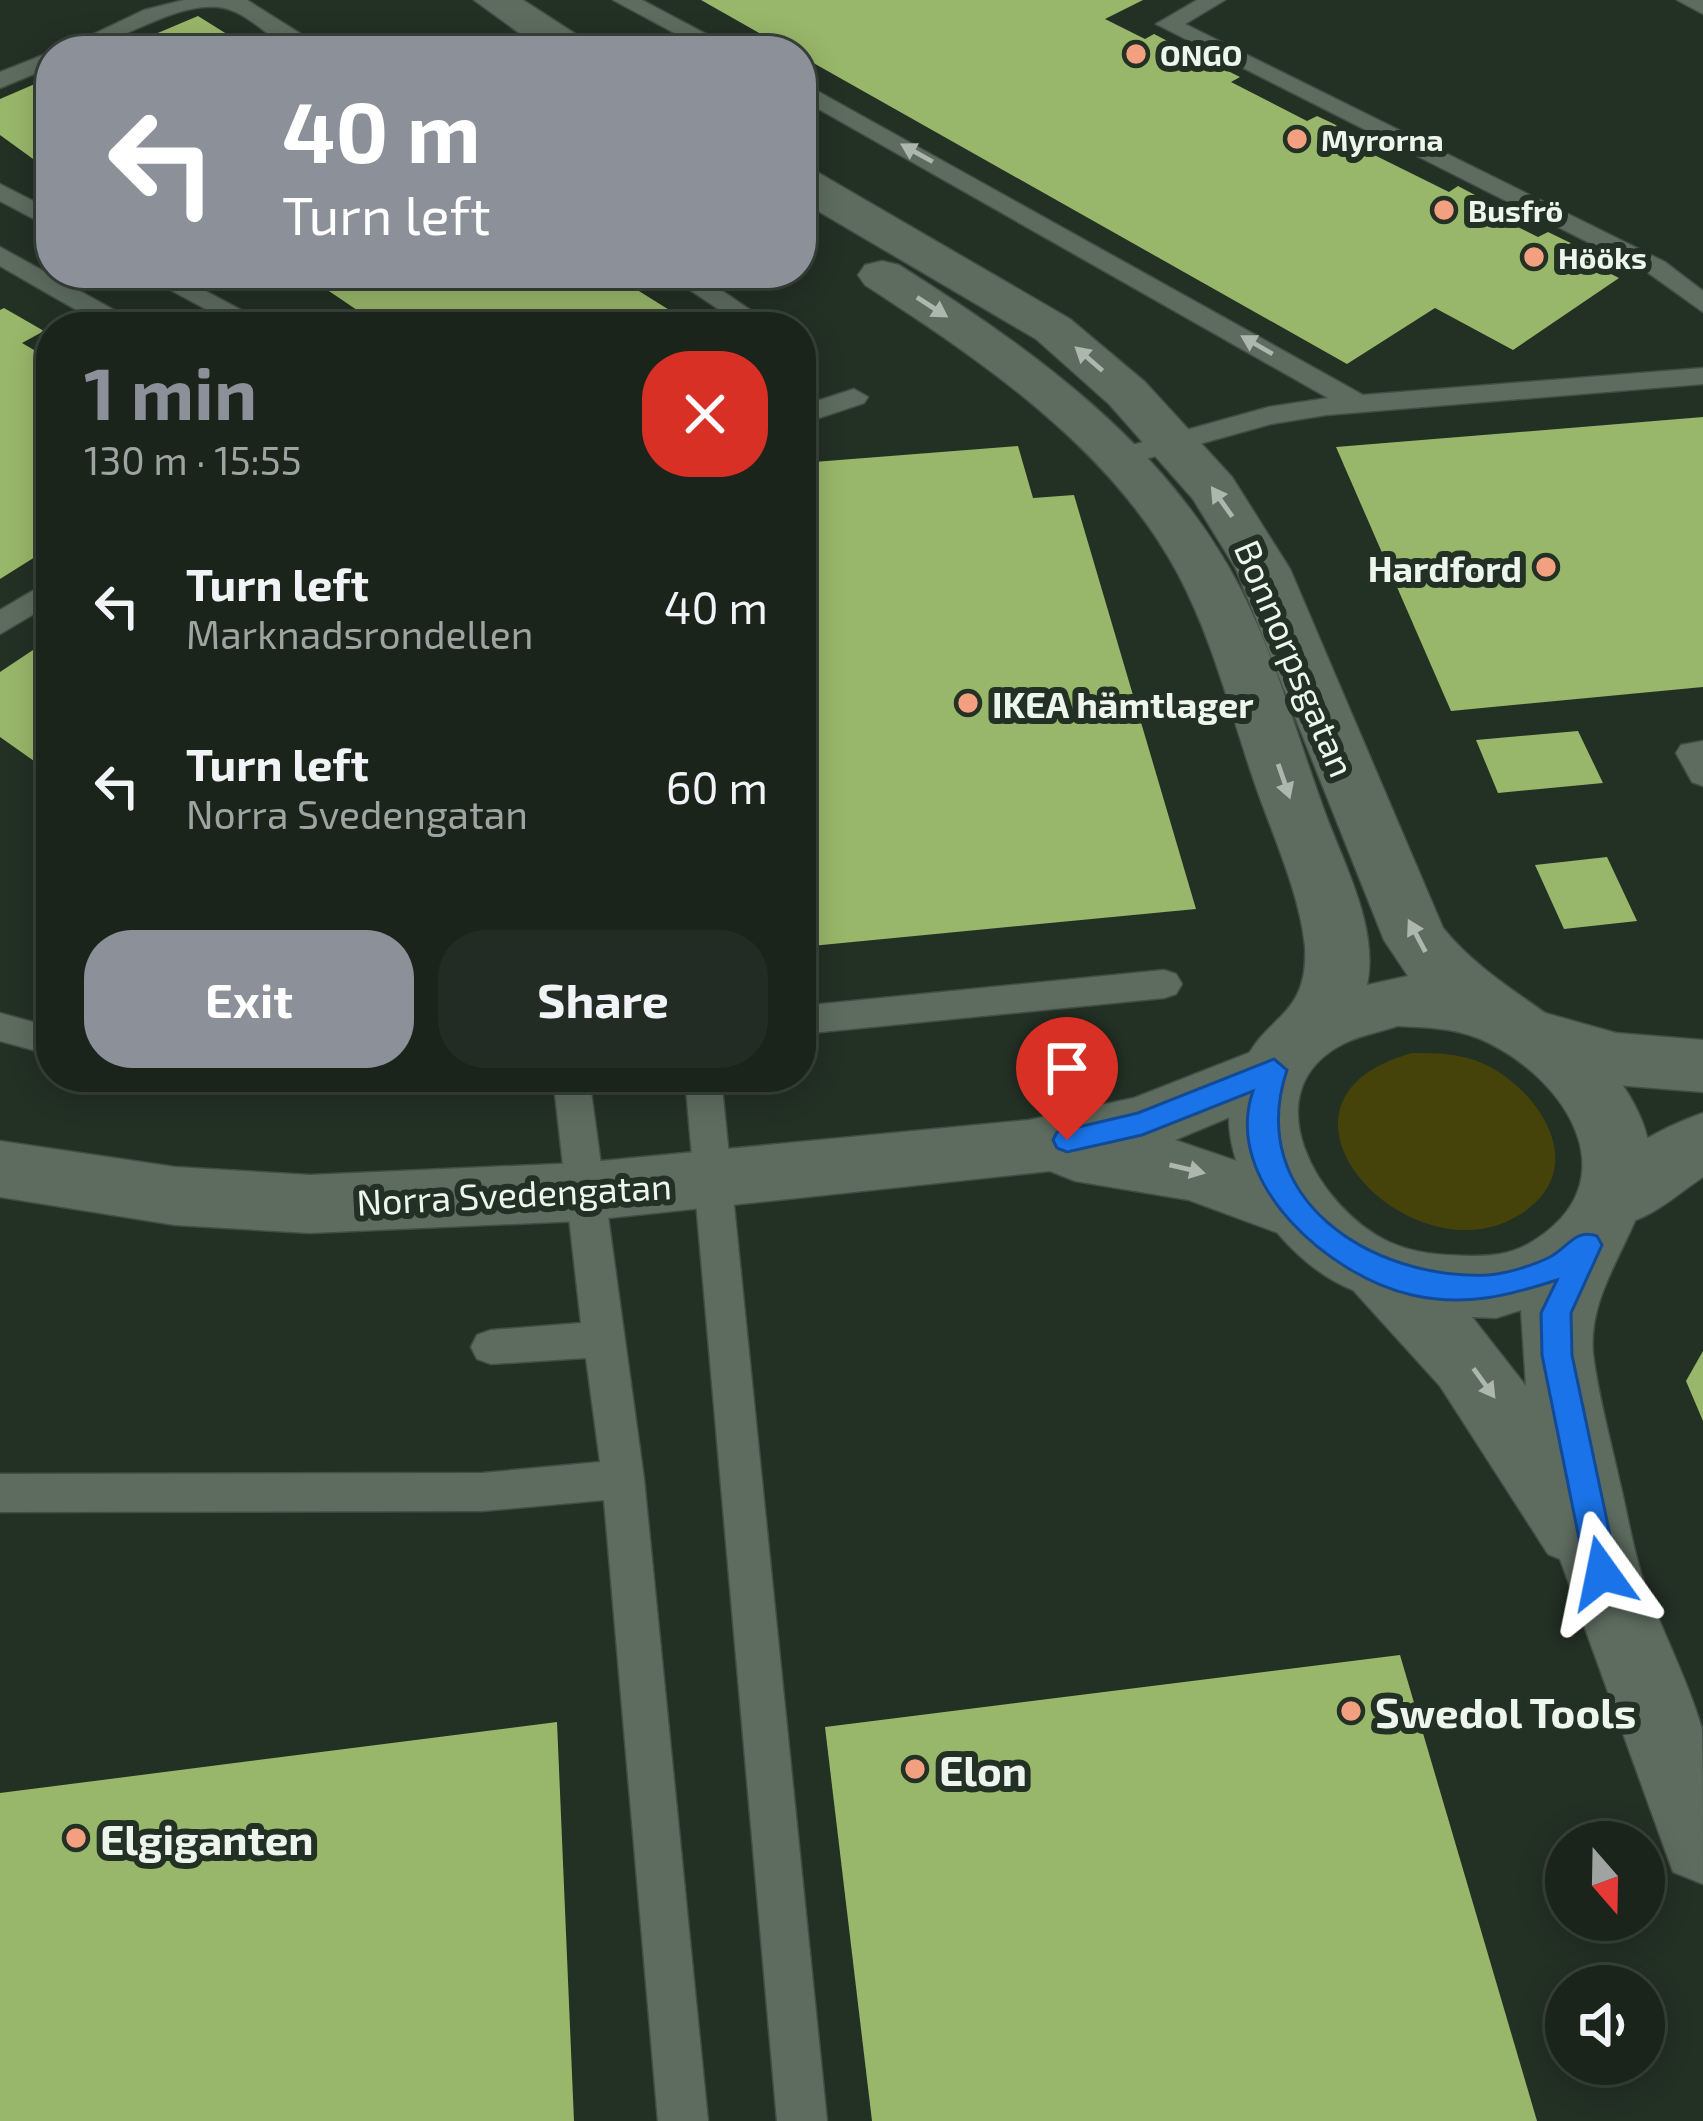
<!DOCTYPE html>
<meta charset="utf-8">
<style>
body{margin:0;font-family:"Exo 2",sans-serif;background:#232c24;color:#f1f3f6;height:100vh;display:flex;flex-direction:column;font-size:45px;white-space:nowrap}
*{box-sizing:border-box;margin:0}
p{font-size:39px;color:#9fa4a3}
.icon{flex:none;width:66px;height:66px;fill:none;stroke:currentColor;stroke-width:2;stroke-linecap:round;stroke-linejoin:round}
.map{position:relative;flex:1;overflow:hidden}
.sheet{position:absolute;left:36px;top:312px;width:780px;height:780px;display:flex;flex-direction:column;background:#1a241b;border-radius:48px;box-shadow:0 6px 30px #0003,0 0 0 3px #38413a}
.sheet>*{flex:none}
.top-card{position:absolute;left:36px;top:36px;width:780px;height:252px;border-radius:48px;box-shadow:0 6px 30px #0003,0 0 0 3px #38413a;background:#8c9099;color:#fff;overflow:hidden}
.needle{width:78px;rotate:160deg}
.controls{position:absolute;left:1545px;top:1821px;display:grid;gap:24px}
.controls a{display:grid;place-items:center;width:120px;height:120px;border-radius:50%;background:#1a241b;box-shadow:0 6px 30px #0003,0 0 0 3px #38413a;font-size:60px}
.pin{position:absolute;display:grid;place-items:center;width:102px;height:102px;color:#fff;margin:-123px -51px;border-radius:50% 50% 50% 0;rotate:-45deg;box-shadow:0 0 12px #0007}
.pin .icon{rotate:45deg}
.me{position:absolute;width:132px;margin:-66px;rotate:348deg;stroke-linejoin:round;filter:drop-shadow(0 0 9px #0008)}
.turn{display:flex;align-items:center;gap:42px;height:252px;padding:0 48px;font-size:54px}
.turn .icon{width:156px;height:156px;stroke-width:2.5}
.turn b{display:block;font-size:84px;line-height:102px}
.round{display:grid;place-items:center;flex:none;width:126px;height:126px;border-radius:48px;background:#232c24}
.headline{display:flex;align-items:center;justify-content:space-between;height:204px;padding:0 48px}
h1{font-size:72px;font-weight:700;line-height:90px;color:#8c9099}
.primary-button{display:flex;gap:24px;margin-top:auto;padding:24px 48px}
.primary-button a{flex:1;height:138px;border-radius:48px;background:#8c9099;color:#fff;font-size:48px;font-weight:700;line-height:138px;text-align:center}
.primary-button a+a{background:#232c24;color:#f1f3f6}
ul{padding:0;list-style:none}
li{display:flex;align-items:center;gap:36px;height:180px;padding:0 48px}
li div{flex:1}
li b{display:block;font-size:45px}
li em{font-style:normal}
.map>svg:first-child{display:block}
.green{fill:#46430a}
.building{fill:#99b76a}
.lines{fill:none;stroke-linecap:round;stroke-linejoin:round}
.lane-casing{stroke:#424d43;stroke-width:3}
.street-casing{stroke:#424d43;stroke-width:3}
.secondary-casing{stroke:#424d43;stroke-width:3}
.lane{fill:#5e6c5f;fill-rule:evenodd}
.street{fill:#5e6c5f;fill-rule:evenodd}
.secondary{fill:#5e6c5f;fill-rule:evenodd}
.oneway{fill:#adb7ad}
.route{fill:#1a73e8;stroke:#114b97;stroke-width:3}
.poi-dot{fill:#f2a07f;stroke:#233024;stroke-width:4.5}
.labels{text-anchor:middle;dominant-baseline:central;stroke-width:12;stroke-linejoin:round;paint-order:stroke}
.far-poi-label{font-size:30px;font-weight:bold;fill:#edf5ed;stroke:#233024;text-anchor:start}
.poi-label{font-size:36px;font-weight:bold;fill:#edf5ed;stroke:#233024;text-anchor:end}
.street-label{font-size:36px;fill:#edf5ed;stroke:#233024}
.near-poi-label{font-size:42px;font-weight:bold;fill:#edf5ed;stroke:#233024;text-anchor:start}
</style>
<div class="map">
<svg width="1703" height="2121" viewBox="0 0 1703 2121">
<rect width="100%" height="100%" fill="#233024"/>
<!-- green -->
<path class="green" d="M1412,1053C1436,1053 1461,1053 1484,1064C1536,1088 1589,1162 1528,1209C1419,1293 1234,1102 1412,1053Z"/>
<!-- building -->
<g class="building">
<polygon points="701,0 1143,0 1105,19 1145,39 1154,34 1181,48 1172,53 1202,68 1211,63 1226,70 1240,77 1231,82 1307,121 1317,116 1332,123 1347,131 1338,137 1449,192 1458,186 1475,195 1490,203 1481,209 1538,237 1548,232 1581,248 1572,254 1619,278 1513,350 1435,308 1347,364 801,56 801,51 791,51"/>
<polygon points="198,16 254,51 115,51"/>
<polygon points="51,77 51,172 0,135 0,99"/>
<polygon points="350,273 610,273 687,321 675,327 382,327 323,287"/>
<polygon points="4,308 44,331 22,343 51,360 51,547 0,579 0,310"/>
<polygon points="1703,417 1703,687 1451,711 1336,447"/>
<polygon points="1018,446 1033,498 1074,495 1196,909 801,947 801,463"/>
<polygon points="51,638 51,773 0,737 0,672"/>
<polygon points="1578,731 1603,783 1498,793 1476,740"/>
<polygon points="1607,857 1637,921 1564,929 1535,865"/>
<polygon points="1703,1351 1703,1421 1686,1381"/>
<polygon points="1400,1655 1537,2121 872,2121 825,1727"/>
<polygon points="557,1722 574,2121 0,2121 0,1793"/>
</g>
<g class="lines">
<defs>
<g id="lane">
<path d="M184,0H247L328,51C320,51 307,53 300,51C270,43 249,10 218,7C168,2 114,51 58,51L144,10Z"/>
<polygon points="613,0 642,0 738,51 708,51"/>
<polygon points="1197,0 1225,0 1185,24 1665,262 1703,291 1703,312 1647,272 1156,24"/>
<polygon points="1677,0 1703,0 1703,14"/>
<polygon points="51,52 51,67 0,88 0,72"/>
<polygon points="801,82 1363,395 1703,368 1703,384 1326,415 1271,424 1117,467 1107,464 1103,458 1107,452 1269,407 1328,398 801,99"/>
<polygon points="0,184 51,210 51,228 0,201"/>
<polygon points="0,247 134,321 138,327 106,327 0,266"/>
<polygon points="139,273 172,273 273,327 239,327"/>
<polygon points="665,273 696,273 762,318 752,327 718,327 730,317"/>
<polygon points="854,389 868,397 864,403 801,424 801,406"/>
<polygon points="51,580 51,604 0,634 0,610"/>
<polygon points="1703,741 1703,786 1692,782 1676,753 1681,745"/>
<polygon points="1164,970 1176,974 1182,984 1176,994 1164,998 801,1034 801,1006"/>
<polygon points="0,1013 51,1027 51,1055 0,1041"/>
<polygon points="553,1077 589,1077 644,1479 708,2121 658,2121 604,1500 482,1511 0,1512 0,1474 482,1473 600,1462 586,1358 491,1364 477,1359 471,1347 477,1335 491,1330 581,1323"/>
<polygon points="685,1077 721,1077 827,2121 777,2121"/>
</g>
<g id="street">
<polygon points="1531,1009 1616,1033 1703,1040 1703,1092 1616,1085 1508,1053 1498,1035 1508,1017"/>
<polygon points="1274,1043 1297,1051 1307,1070 1297,1089 1175,1140 1322,1190 1332,1211 1322,1232 1297,1240 1189,1200 1075,1181 1050,1171 580,1221 310,1233 175,1225 0,1197 0,1141 175,1167 310,1175 580,1163 1029,1120 1134,1098"/>
<path d="M1703,1113V1177C1666,1202 1634,1236 1589,1221L1578,1200C1598,1161 1662,1127 1703,1113Z"/>
</g>
<g id="secondary">
<polygon points="474,0 523,0 588,42 594,51 544,51"/>
<path d="M801,168L817,172L1070,319L1145,382L1232,477L1290,569L1443,928C1503,1003 1604,1026 1642,1121C1676,1207 1585,1269 1593,1354C1598,1395 1610,1438 1619,1479C1627,1511 1632,1545 1642,1576C1660,1628 1687,1677 1702,1729C1703,1765 1703,1844 1703,1884L1673,1872L1560,1559L1548,1554L1440,1386L1353,1290C1291,1266 1229,1186 1229,1118C1229,1102 1238,1078 1244,1064C1265,1014 1309,1018 1305,946C1299,888 1269,828 1251,772C1229,706 1211,636 1178,574C1111,448 982,361 865,285L858,275L865,265L882,261L899,265C1032,349 1166,444 1240,588C1276,658 1297,736 1324,810C1343,863 1379,927 1367,985L1408,976L1384,940L1236,569L1193,499L1109,404L1036,339L801,201ZM1397,1026C1424,1027 1453,1028 1478,1038C1564,1074 1635,1181 1530,1243C1510,1255 1491,1256 1469,1256C1440,1255 1416,1254 1389,1242C1318,1209 1249,1090 1345,1043C1361,1035 1380,1032 1397,1026ZM1521,1310L1526,1386L1472,1317L1496,1318Z"/>
</g>
</defs>
<!-- lane casing -->
<use href="#lane" class="lane-casing"/>
<!-- street casing -->
<use href="#street" class="street-casing"/>
<!-- secondary casing -->
<use href="#secondary" class="secondary-casing"/>
<!-- lane -->
<use href="#lane" class="lane"/>
<!-- street -->
<use href="#street" class="street"/>
<!-- secondary -->
<use href="#secondary" class="secondary"/>
</g>
<!-- one-way arrows -->
<defs><path id="oneway-solid" d="M-6-.8H1V-3.2L6.5 0L1 3.2V.8H-6Z" transform="scale(3)"/></defs>
<g class="oneway">
<use href="#oneway-solid" transform="translate(917 153) rotate(-151)"/>
<use href="#oneway-solid" transform="translate(932 307) rotate(33)"/>
<use href="#oneway-solid" transform="translate(1257 345) rotate(-150)"/>
<use href="#oneway-solid" transform="translate(1089 359) rotate(-139)"/>
<use href="#oneway-solid" transform="translate(1222 502) rotate(-125)"/>
<use href="#oneway-solid" transform="translate(1284 781) rotate(71)"/>
<use href="#oneway-solid" transform="translate(1417 936) rotate(-118)"/>
<use href="#oneway-solid" transform="translate(1187 1169) rotate(13)"/>
<use href="#oneway-solid" transform="translate(1484 1383) rotate(54)"/>
</g>
<!-- route -->
<path class="route" d="M1274,1059L1287,1070C1244,1199 1372,1280 1488,1275C1506,1274 1534,1265 1550,1257C1568,1248 1575,1228 1597,1236L1602,1245L1571,1313L1572,1355L1618,1573L1613,1584L1602,1588L1591,1584L1586,1573L1542,1355L1541,1313L1557,1280C1507,1296 1465,1307 1412,1295C1331,1277 1221,1183 1253,1091L1142,1135L1067,1152L1057,1148L1053,1140L1057,1132L1138,1113Z"/>
<!-- markers -->
<g class="poi-dot">
<circle cx="1136" cy="54" r="12"/>
<circle cx="1297" cy="139" r="12"/>
<circle cx="1444" cy="210" r="12"/>
<circle cx="1534" cy="257" r="12"/>
<circle cx="1546" cy="567" r="12"/>
<circle cx="968" cy="703" r="12"/>
<circle cx="1351" cy="1711" r="12"/>
<circle cx="915" cy="1769" r="12"/>
<circle cx="76" cy="1838" r="12"/>
</g>
<g class="labels">
<!-- far-poi labels -->
<g class="far-poi-label">
<text x="1160" y="54">ONGO</text>
<text x="1321" y="139">Myrorna</text>
<text x="1468" y="210">Busfrö</text>
<text x="1558" y="257">Hööks</text>
</g>
<!-- poi labels -->
<g class="poi-label">
<text x="1522" y="567">Hardford</text>
<text x="992" y="703" text-anchor="start">IKEA hämtlager</text>
</g>
<!-- street labels -->
<g class="street-label">
<text transform="translate(1296 658) rotate(67)">Bonnorpsgatan</text>
<text transform="translate(514 1193) rotate(-3)">Norra Svedengatan</text>
</g>
<!-- near-poi labels -->
<g class="near-poi-label">
<text x="1375" y="1711">Swedol Tools</text>
<text x="939" y="1769">Elon</text>
<text x="100" y="1838">Elgiganten</text>
</g>
</g>
</svg>
<div class="controls">
<a><svg class="needle" viewBox="-14 -14 28 28"><path d="M0-13l5 13h-10z" fill="#e53935"/><path d="M0 13l5-13h-10z" fill="#9fa4a3"/></svg></a>
<a><svg class="icon" aria-label="sound" viewBox="0 0 24 24"><path d="M4 9h4l5-4v14l-5-4H4zM17 9q2 3 0 6"/></svg></a>
</div>
<div class="pin" style="left:1067px;top:1140px;background:#d93025"><svg class="icon" aria-label="arrive" viewBox="0 0 24 24"><path d="M6 21V4h12l-3 4 3 4H6"/></svg></div>
<svg class="me" style="left:1602px;top:1573px" viewBox="-20 -20 40 40"><path d="M0-17L14 15 0 8-14 15z" fill="#1a73e8" stroke="#fff" stroke-width="4"/></svg>
<div class="top-card">
<div class="turn"><svg class="icon" aria-label="left" viewBox="0 0 24 24"><path d="M17 20v-9H6M10 6l-5 5 5 5"/></svg><div><b>40 m</b>Turn left</div></div>
</div>
<section class="sheet">
<div class="headline"><div><h1>1 min</h1><p>130 m · 15:55</p></div><a class="round" style="background:#d93025;color:#fff"><svg class="icon" aria-label="close" viewBox="0 0 24 24"><path d="M6 6l12 12M18 6L6 18"/></svg></a></div>
<ul>
<li><svg class="icon" aria-label="left" viewBox="0 0 24 24"><path d="M17 20v-9H6M10 6l-5 5 5 5"/></svg><div><b>Turn left</b><p>Marknadsrondellen</p></div><em>40 m</em></li>
<li><svg class="icon" aria-label="left" viewBox="0 0 24 24"><path d="M17 20v-9H6M10 6l-5 5 5 5"/></svg><div><b>Turn left</b><p>Norra Svedengatan</p></div><em>60 m</em></li>
</ul>
<div class="primary-button"><a>Exit</a><a>Share</a></div>
</section>
</div>
